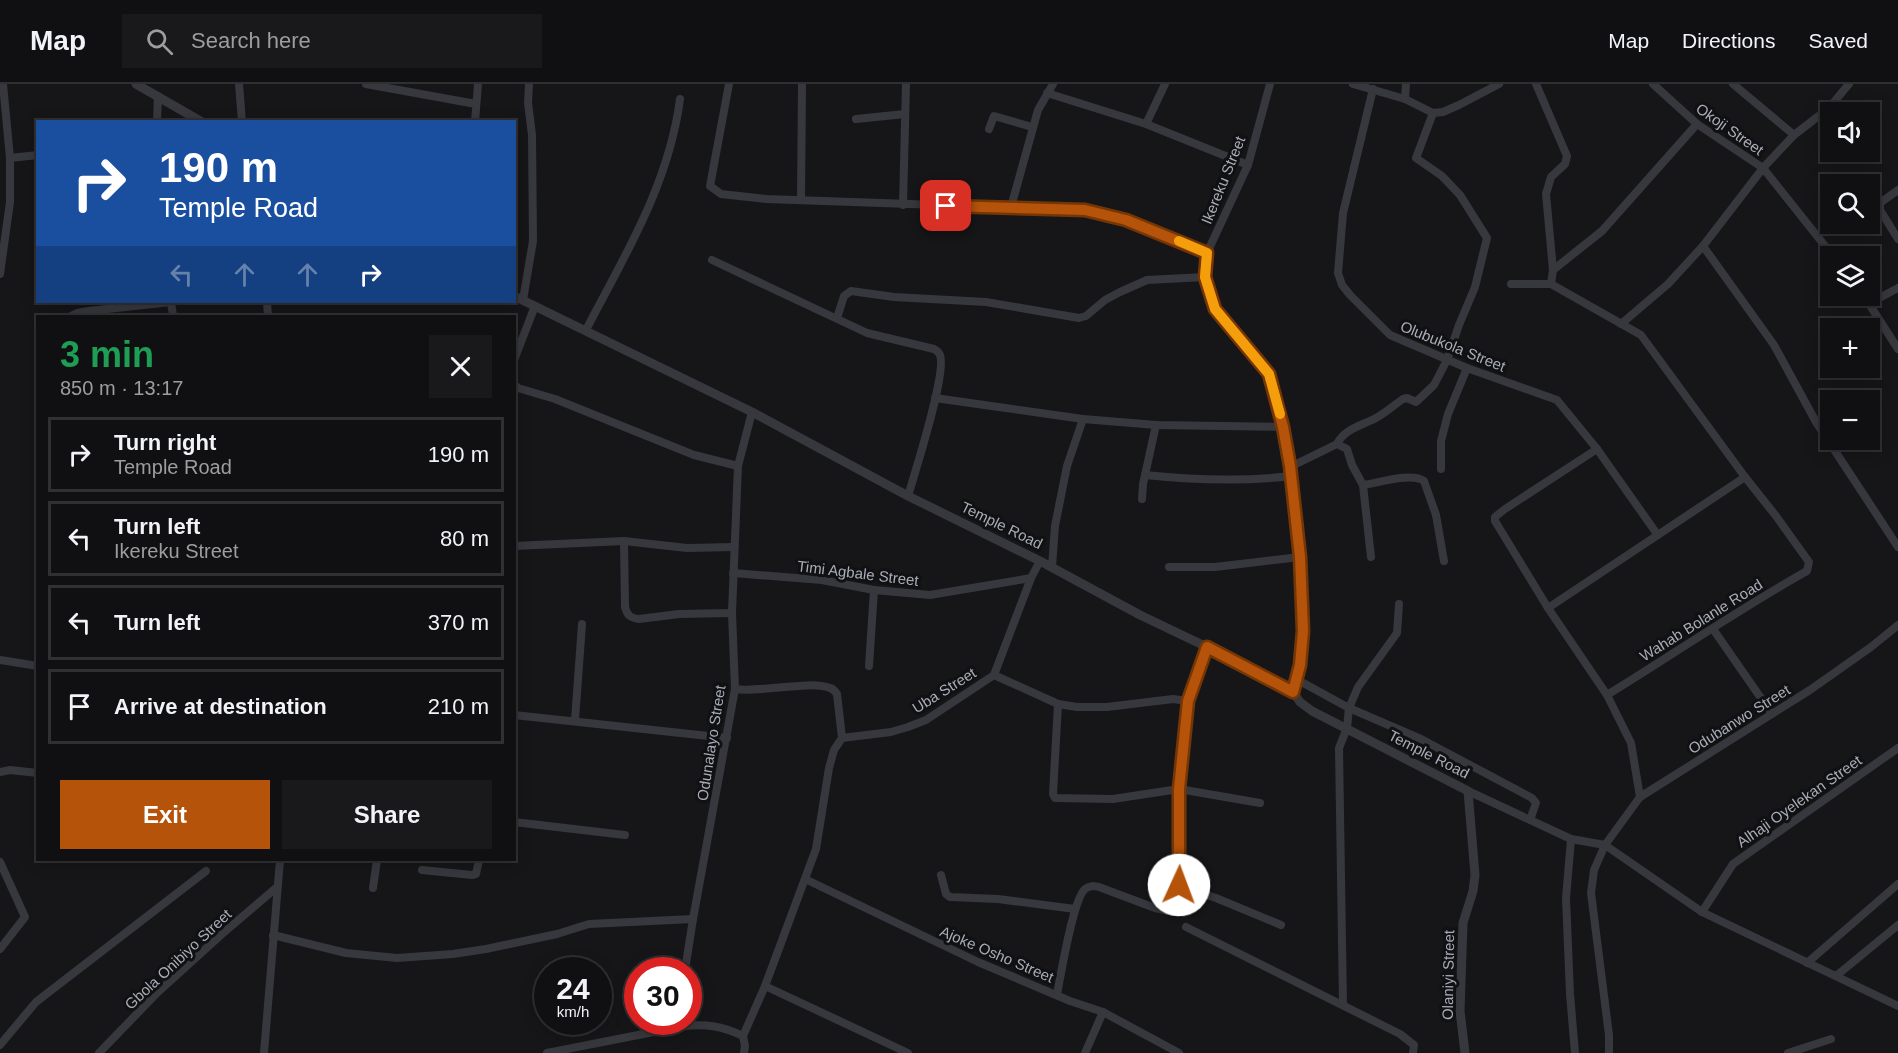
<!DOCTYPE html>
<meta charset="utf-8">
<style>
body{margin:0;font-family:Arial,sans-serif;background:#19191b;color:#f1f3f6;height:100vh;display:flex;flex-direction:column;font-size:22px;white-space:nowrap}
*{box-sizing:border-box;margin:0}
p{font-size:20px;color:#9c9d9f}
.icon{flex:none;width:33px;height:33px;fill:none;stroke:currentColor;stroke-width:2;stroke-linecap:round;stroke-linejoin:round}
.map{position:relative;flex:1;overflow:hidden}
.drawer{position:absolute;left:36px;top:231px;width:480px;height:546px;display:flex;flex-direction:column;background:#101012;border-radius:0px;box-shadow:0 3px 15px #0003,0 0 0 2px #303032}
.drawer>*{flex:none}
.hud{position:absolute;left:36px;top:36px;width:480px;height:183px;border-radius:0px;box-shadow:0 3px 15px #0003,0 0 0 2px #303032;background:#1a4fa0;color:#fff;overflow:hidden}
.buttons{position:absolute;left:1820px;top:18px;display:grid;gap:12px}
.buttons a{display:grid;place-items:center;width:60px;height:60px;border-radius:0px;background:#101012;box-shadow:0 3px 15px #0003,0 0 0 2px #303032;font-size:30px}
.speed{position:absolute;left:534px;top:873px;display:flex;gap:12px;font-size:30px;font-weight:700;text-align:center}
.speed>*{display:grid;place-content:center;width:78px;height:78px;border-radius:50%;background:#101012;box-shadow:0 3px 15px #0003,0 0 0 2px #303032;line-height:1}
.speed small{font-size:15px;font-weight:400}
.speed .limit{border:9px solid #d22;background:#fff;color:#111}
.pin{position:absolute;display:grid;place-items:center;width:51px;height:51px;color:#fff;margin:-26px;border-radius:12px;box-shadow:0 3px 9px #0006}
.me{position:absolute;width:66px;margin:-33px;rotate:2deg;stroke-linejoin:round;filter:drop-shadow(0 0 4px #0008)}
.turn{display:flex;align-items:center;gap:21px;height:126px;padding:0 24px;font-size:27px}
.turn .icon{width:78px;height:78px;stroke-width:2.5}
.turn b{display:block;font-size:42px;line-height:51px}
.lanes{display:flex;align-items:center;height:57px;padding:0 24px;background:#0003;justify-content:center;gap:30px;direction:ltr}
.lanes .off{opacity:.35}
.round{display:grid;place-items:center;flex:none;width:63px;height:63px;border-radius:0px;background:#19191b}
.overview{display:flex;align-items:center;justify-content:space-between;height:102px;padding:0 24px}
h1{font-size:36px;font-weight:700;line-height:45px;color:#1e9e55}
.button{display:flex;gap:12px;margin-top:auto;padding:12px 24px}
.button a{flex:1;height:69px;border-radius:0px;background:#b45309;color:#fff;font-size:24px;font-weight:700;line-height:69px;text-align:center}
.button a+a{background:#19191b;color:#f1f3f6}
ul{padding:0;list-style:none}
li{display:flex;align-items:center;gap:18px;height:75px;margin:0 12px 9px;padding:0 12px;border:3px solid #303032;border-radius:0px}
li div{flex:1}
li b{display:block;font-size:22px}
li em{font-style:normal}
header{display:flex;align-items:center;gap:36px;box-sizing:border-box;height:84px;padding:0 30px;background:#101012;border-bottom:2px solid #303032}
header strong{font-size:28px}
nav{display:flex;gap:33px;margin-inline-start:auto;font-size:21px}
.search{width:420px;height:54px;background:#19191b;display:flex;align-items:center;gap:15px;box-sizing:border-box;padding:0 21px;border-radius:0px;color:#9c9d9f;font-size:22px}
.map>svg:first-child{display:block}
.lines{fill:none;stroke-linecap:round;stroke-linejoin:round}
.minor{stroke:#37383d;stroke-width:8}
.tertiary{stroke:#37383d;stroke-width:9}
.route-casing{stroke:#753606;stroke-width:15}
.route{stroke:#b45309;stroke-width:10}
.slow{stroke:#f59e0b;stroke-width:10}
.labels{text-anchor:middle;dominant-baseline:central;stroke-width:6;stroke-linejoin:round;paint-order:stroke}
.street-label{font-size:15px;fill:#a8adb8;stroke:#111113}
</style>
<header>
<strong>Map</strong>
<div class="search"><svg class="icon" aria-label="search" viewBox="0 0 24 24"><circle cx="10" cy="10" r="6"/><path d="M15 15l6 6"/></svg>Search here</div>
<nav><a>Map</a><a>Directions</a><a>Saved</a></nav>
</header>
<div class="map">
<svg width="1898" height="969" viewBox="0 0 1898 969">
<rect width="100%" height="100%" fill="#161618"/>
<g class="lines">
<!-- minor -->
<g class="minor">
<polyline points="239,0 242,38"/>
<polyline points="366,0 476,20"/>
<polyline points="729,0 710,102 721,110 766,115 1085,126 1126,137 1207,169"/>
<polyline points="1270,0 1248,81 1207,169 1205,193 1211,215 1222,235 1270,290 1283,343 1290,383 1300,473 1303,547 1300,581 1293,608"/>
<polyline points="1353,0 1405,15 1433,29 1443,28 1459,21 1499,0"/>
<polyline points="1536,0 1567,72 1565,80 1551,93 1546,110 1553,186 1551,200"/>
<polyline points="1653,0 1697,40 1763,84 1833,172"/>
<polyline points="1733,0 1794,51"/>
<polyline points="1373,5 1343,129 1338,189 1342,201 1350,211 1390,251 1467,284 1557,316 1597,365 1657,450"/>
<polyline points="1047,9 1146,40 1248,81"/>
<polyline points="1405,15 1406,0"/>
<polyline points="1829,24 1849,0"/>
<polyline points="856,35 905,30"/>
<polyline points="157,38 158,12"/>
<polyline points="475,38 478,0"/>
<polyline points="1146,40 1165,0"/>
<polyline points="989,45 994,32 1032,43"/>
<polyline points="10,74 38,71"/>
<polyline points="1898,106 1880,119 1880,126 1898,155"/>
<polyline points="801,116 802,0"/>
<polyline points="903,121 906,0"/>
<polyline points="1011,123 1038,26 1053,0"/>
<polyline points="1703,162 1774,261 1816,338 1898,463"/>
<path d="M712,176L867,249L934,265C937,267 939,268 940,271C947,289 915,388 908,412"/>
<polyline points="1553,186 1602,147 1697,40"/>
<polyline points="0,190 10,118 10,74 3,0"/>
<path d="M1511,200H1551L1641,251L1745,393L1776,432L1809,478L1807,487C1739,525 1674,570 1607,611"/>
<polyline points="1864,212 1898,265"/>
<polyline points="523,216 533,157 532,51 528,19 529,0"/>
<polyline points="171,218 173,232"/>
<polyline points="267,218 268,232"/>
<polyline points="1870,219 1898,204"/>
<polyline points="71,232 77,229 89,227 171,218"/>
<polyline points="837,234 844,212 851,207 894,213 986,218 1079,234 1086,232 1105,216 1120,208 1147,196 1205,193"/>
<polyline points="1621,240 1668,200 1703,162 1763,84 1794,51 1829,24 1834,28"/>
<path d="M586,246C625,171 669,100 680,15"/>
<polyline points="514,276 535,222"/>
<polyline points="514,300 518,304 555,315 694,371 738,382"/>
<polyline points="935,314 1083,335 1156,341 1283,343"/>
<path d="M1337,360C1344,345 1363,341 1376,334C1385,329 1394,321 1403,315L1407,314L1416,318L1434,301L1447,276L1459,241L1475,203L1487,154L1460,111L1442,92L1416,74L1433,29"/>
<polyline points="1597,365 1505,425 1495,433 1495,437 1548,524 1607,611 1631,659 1640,713"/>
<polyline points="1290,383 1337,360 1347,365 1352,381 1363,401 1371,473"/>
<polyline points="1441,385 1441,357 1448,330 1467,284"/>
<path d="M1145,391C1194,396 1242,398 1291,392"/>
<path d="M1363,401C1378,399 1412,388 1424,397L1436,431L1444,477"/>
<polyline points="1142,415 1143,400 1156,341"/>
<path d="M624,457L625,523C627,531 630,534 639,535L679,530L732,529"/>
<polyline points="514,462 624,457 687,464 734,463"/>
<polyline points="1052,483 1055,442 1067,382 1083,335"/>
<polyline points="1169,483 1215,483 1300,473"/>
<polyline points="733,489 822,496 874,506 930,511 1031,494 1040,477"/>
<polyline points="1548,524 1745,393"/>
<polyline points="1713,545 1772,630"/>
<polyline points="0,576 38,582"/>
<polyline points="869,582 874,506"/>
<polyline points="994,591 1058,620 1077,623 1107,623 1173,615 1188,617"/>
<polyline points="1296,595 1349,624 1421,655 1532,714 1536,719 1530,736"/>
<path d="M735,605C762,609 808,596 830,604C834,605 834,606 837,610L842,654L834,666L829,684L816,765L765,902L743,952L745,962L744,969"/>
<polyline points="1058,620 1053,710 1055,714 1113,715 1179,705 1260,719"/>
<polyline points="514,631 727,654"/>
<polyline points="575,636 582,540"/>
<polyline points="842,654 891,648 908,643 926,636 994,591 1031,494"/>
<polyline points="0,688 10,686 38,689"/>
<polyline points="1468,707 1571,755 1605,761 1702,828 1898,922"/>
<polyline points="514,738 625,751"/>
<polyline points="1571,755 1566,814 1570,910 1575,969"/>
<polyline points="0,778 25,833 0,865"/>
<polyline points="422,786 472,791 476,790 479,776"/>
<polyline points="941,791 946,810 950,813 998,815 1075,825"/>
<polyline points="805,795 978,878 1070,917 1103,928 1179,969"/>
<polyline points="1179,802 1216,814 1281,841"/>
<polyline points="373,804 377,776"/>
<polyline points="1702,828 1733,780 1898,664"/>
<polyline points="1186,843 1400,950 1414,961 1413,969"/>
<polyline points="273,851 346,869 397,874 453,870 486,865 557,850 589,840 693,835"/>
<polyline points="1807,879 1898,800"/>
<polyline points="685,886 693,835 735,605 732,529 738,382 752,328"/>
<polyline points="1836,892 1898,841"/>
<polyline points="765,902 908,969"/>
<path d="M1057,910C1061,891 1073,815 1085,805C1090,801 1094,802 1099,803L1155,824L1169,827L1175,821L1179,813L1181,769L1179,705L1188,617L1207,563"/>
<polyline points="1343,921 1339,664 1347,644 1349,624 1358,603 1397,549 1399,520"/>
<polyline points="0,961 36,918 206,787"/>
<polyline points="99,969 158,908 222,850 277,803"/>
<polyline points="264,969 280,776"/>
<path d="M547,969L684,942C708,940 722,942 743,952"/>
<polyline points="1085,969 1103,928"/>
<polyline points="1609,969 1609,951 1591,809 1594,786 1605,761 1640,713 1810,606 1871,563 1898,541"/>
<polyline points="1788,969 1831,955"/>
</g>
<!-- tertiary -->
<g class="tertiary">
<polyline points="136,0 202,38"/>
<polyline points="514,212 752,328 908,412 1040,477 1140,531 1207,563 1293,608 1300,618 1312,627 1468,707 1475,791 1473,807 1463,839 1460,927 1465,969"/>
</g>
</g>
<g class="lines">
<defs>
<polyline id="route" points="946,122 1085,126 1126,136 1207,169 1205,193 1215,225 1269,290 1283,343 1290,382 1300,473 1303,547 1300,581 1293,608 1207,563 1188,617 1179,705 1179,801"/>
</defs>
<!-- route casing -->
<use href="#route" class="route-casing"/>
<!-- route -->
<use href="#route" class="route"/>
<!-- slow -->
<polyline class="slow" points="1179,157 1207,169 1205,193 1215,225 1269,290 1280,330"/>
</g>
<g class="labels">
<!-- street labels -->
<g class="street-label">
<text transform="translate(1730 45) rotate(35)">Okoji Street</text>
<text transform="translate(1223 96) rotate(-68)">Ikereku Street</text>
<text transform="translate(1453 262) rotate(22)">Olubukola Street</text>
<text transform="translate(1002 441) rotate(26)">Temple Road</text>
<text transform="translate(858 489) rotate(7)">Timi Agbale Street</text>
<text transform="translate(1701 536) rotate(-32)">Wahab Bolanle Road</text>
<text transform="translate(944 606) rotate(-32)">Uba Street</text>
<text transform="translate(1739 635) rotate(-32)">Odubanwo Street</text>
<text transform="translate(711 659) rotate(-81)">Odunalayo Street</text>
<text transform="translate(1429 670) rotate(27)">Temple Road</text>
<text transform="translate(1799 717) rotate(-35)">Alhaji Oyelekan Street</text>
<text transform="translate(997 870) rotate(23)">Ajoke Osho Street</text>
<text transform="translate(178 875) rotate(-43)">Gbola Onibiyo Street</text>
<text transform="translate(1448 891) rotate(-89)">Olaniyi Street</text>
</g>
</g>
</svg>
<div class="buttons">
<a><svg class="icon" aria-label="sound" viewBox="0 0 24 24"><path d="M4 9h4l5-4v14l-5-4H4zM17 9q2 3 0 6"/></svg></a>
<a><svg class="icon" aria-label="search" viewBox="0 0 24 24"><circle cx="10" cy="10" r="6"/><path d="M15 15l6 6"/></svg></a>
<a><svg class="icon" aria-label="layers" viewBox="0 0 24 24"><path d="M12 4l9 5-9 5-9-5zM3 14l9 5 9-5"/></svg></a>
<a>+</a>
<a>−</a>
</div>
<div class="speed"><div>24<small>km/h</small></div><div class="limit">30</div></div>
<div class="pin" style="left:946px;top:122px;background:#d93025"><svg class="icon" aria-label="arrive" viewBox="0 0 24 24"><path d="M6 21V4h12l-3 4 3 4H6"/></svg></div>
<svg class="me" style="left:1179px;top:801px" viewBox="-20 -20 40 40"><circle r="19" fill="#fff"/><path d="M0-13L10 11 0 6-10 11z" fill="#b45309"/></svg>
<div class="hud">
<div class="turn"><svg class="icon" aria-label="right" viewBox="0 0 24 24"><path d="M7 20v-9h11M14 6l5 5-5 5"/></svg><div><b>190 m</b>Temple Road</div></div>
<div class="lanes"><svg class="icon off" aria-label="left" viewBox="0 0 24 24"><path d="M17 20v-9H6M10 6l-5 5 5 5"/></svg><svg class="icon off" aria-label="ahead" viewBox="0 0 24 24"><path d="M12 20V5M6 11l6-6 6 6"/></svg><svg class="icon off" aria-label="ahead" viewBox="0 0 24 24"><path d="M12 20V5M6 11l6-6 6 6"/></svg><svg class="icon" aria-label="right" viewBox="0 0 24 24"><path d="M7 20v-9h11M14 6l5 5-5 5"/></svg></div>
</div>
<section class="drawer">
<div class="overview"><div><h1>3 min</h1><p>850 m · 13:17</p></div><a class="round"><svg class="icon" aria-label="close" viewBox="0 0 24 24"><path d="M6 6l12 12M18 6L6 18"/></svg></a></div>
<ul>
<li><svg class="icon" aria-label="right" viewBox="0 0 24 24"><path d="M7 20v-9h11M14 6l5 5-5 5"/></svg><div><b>Turn right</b><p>Temple Road</p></div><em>190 m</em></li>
<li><svg class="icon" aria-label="left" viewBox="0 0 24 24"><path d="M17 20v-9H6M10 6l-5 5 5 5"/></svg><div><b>Turn left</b><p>Ikereku Street</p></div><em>80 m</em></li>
<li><svg class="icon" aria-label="left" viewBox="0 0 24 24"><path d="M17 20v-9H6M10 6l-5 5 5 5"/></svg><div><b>Turn left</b></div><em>370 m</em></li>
<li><svg class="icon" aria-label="arrive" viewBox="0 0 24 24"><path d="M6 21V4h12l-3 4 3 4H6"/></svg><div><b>Arrive at destination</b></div><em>210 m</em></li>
</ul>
<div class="button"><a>Exit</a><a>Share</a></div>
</section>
</div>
